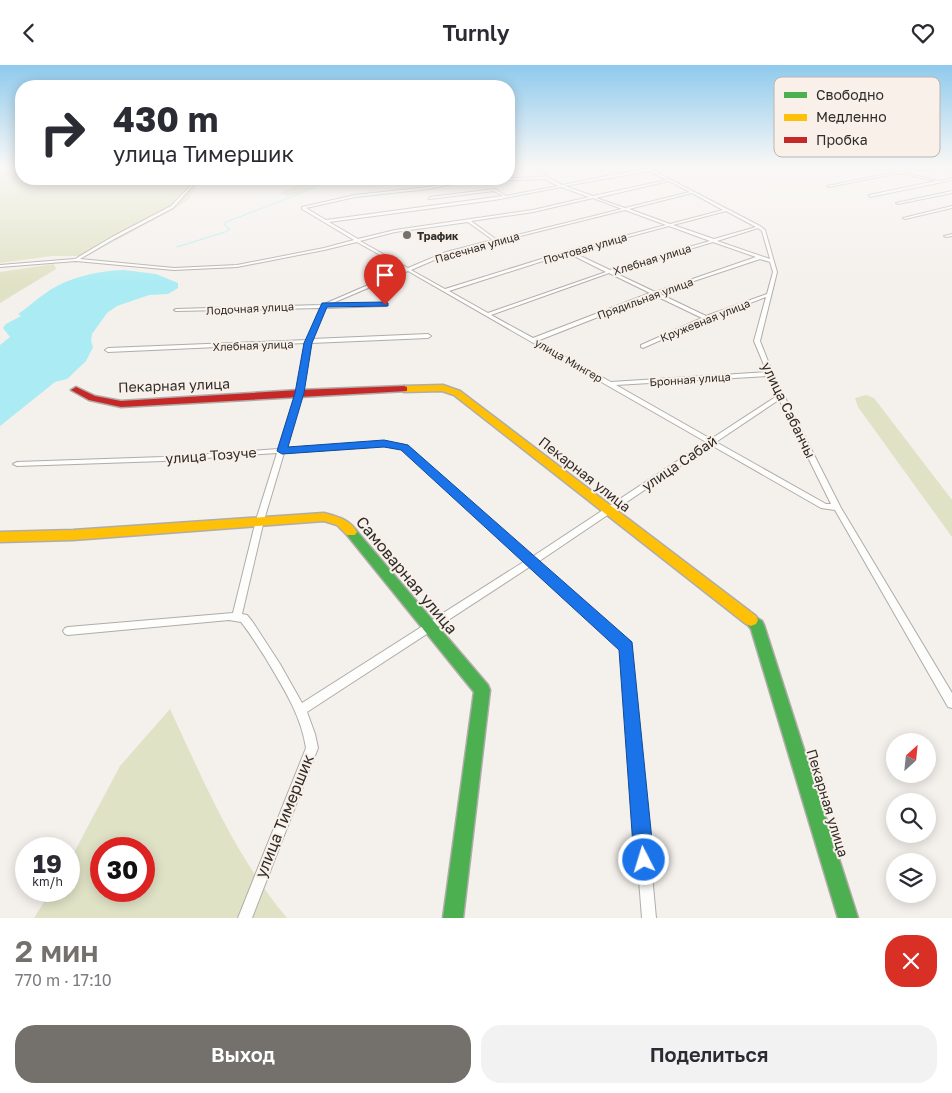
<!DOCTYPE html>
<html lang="ru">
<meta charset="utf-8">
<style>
body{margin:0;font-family:"Golos Text",sans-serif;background:#f2f2f3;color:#2b2b33;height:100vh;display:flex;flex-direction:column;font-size:19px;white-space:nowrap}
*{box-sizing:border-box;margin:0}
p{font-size:16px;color:#7c7c81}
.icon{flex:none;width:28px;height:28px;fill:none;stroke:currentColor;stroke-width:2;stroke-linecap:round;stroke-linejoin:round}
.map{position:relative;height:853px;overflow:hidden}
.details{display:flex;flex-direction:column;background:#fff;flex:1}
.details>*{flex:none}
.hud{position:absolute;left:15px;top:15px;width:500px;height:105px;border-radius:20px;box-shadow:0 2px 12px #0003;background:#fff;color:#2b2b33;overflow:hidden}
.needle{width:32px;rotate:27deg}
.controls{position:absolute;left:886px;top:668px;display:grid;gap:10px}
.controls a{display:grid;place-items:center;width:50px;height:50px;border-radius:50%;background:#fff;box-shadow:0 2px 12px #0003;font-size:25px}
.speed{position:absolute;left:15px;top:772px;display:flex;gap:10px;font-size:25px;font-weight:700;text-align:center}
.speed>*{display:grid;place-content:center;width:65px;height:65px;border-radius:50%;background:#fff;box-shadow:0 2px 12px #0003;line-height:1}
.speed small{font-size:12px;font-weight:400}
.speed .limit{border:8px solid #d22;background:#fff;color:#111}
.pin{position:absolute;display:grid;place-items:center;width:42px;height:42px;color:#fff;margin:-51px -21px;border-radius:50% 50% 50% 0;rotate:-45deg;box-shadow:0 0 5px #0007}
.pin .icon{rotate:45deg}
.me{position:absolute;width:55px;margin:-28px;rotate:355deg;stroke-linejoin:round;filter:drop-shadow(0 0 4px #0008)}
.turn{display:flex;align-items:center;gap:18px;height:105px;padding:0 15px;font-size:22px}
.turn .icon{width:65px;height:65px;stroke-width:2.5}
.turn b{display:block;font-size:35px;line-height:42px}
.round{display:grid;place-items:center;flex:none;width:52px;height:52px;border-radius:20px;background:#f2f2f3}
.summary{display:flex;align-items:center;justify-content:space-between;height:85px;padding:0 15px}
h1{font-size:30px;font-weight:600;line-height:38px;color:#74716d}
.primary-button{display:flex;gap:10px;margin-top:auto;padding:10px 15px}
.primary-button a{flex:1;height:58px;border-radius:20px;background:#74716d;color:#fff;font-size:20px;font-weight:600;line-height:58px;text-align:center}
.primary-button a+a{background:#f2f2f3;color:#2b2b33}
header{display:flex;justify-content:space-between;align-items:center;height:65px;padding:0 15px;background:#fff;font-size:22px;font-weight:600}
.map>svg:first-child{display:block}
.green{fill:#e0e2c6;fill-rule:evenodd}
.water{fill:#aaebf4}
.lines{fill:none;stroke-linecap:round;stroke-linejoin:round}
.stream{stroke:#aaebf4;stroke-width:1}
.street-casing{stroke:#b0aca9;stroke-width:2}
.fast-casing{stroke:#b0aca9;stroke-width:3}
.slow-casing{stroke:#b0aca9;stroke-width:3}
.jam-casing{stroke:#b0aca9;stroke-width:3}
.street{fill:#fdfdfc;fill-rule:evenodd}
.fast{fill:#4caf50;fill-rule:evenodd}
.slow{fill:#ffc107;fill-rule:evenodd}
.jam{fill:#c62828;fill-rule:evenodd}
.route{fill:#1a73e8;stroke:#114b97}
.poi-dot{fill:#74716d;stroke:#f8f0e9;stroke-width:2}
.labels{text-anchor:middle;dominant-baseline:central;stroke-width:4;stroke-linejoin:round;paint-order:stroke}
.far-poi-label{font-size:11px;font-weight:bold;fill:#2f2c29;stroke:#f8f0e9;text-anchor:start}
.far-street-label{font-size:11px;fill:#2f2c29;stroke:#f8f0e9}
.street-label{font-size:14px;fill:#2f2c29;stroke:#f8f0e9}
.near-street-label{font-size:16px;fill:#2f2c29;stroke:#f8f0e9}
.key{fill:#f8f0e9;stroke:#bcb5af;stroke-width:1}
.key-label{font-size:14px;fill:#2f2c29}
</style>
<header><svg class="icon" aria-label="back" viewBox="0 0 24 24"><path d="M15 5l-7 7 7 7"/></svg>Turnly<svg class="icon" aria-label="heart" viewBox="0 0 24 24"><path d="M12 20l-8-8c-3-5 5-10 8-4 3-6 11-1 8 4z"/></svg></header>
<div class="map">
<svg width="952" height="853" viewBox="0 0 952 853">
<rect width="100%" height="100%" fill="#f4f0ec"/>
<!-- green -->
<g class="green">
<polygon points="21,107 21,114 201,114 189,134 176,143 87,191 52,191 0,198 0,108"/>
<path d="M304,114H313L308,119C315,120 323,114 331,114C320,121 293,136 280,128L301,118Z"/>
<polygon points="54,199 56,204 0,238 0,207"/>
<polygon points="866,330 874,333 952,435 952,472 858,342 855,333"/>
<path d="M170,644C204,717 235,791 287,853H34L51,826H69V797L120,701ZM101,784H144V826H101Z"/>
</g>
<!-- water -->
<path class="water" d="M124,205L156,209L178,218V223L168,229L149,230L117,241L107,248L92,269L91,276L93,282L86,296L67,314L55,317L0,361V280L10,272L3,263L6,259L21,251L18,249C28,243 36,234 46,228C68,212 98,206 124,205Z"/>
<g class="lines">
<!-- stream -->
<polyline class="stream" points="177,182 225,167 230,164 224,160 226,157 304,127 328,114"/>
<defs>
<g id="street">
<path d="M539,102H541L545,111L562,120L648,103L664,102V103L652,105L760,161L765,165L777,207L760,276L773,309L841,443L952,628V643L948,642L835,445L821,443L711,380L538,497L629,579L631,582L656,853H642L621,584L531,501L307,647L315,669L318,683L252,853H238L306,683C301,649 282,621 265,592C257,580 250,568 241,557L229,555L68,570L65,569L63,566L65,563L68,562L233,548L256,455L277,388L163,396L17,401L13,399L17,397L163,392L278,384L296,328L305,278L108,287L105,285L108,283L307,275L320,243L176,246L174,245L176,244L322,240L405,204L357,177L324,185L237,202L174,205L76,196L0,202V200L75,194L112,172L171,141L197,114H199L173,143L114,174L80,194L174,203L237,200L324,183L354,175L302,144V142L355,130L428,122L462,115L543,112ZM649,106L667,115L593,131L565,121ZM545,114L558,121L506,131L495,124L430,132L429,134L494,126L503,131L326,155L306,143L355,132L428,124L462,117ZM669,116L690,127L625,143L596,133ZM561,122L589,132L533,145L395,165L358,174L329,157L494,135ZM692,128L723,145L670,159L629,144ZM593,133L622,144L497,175L471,156L533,147ZM625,145L666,160L567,186L445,224L411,205L448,189ZM726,146L756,162L714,174L673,160ZM468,157L493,175L446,187L408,203L360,176L395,167ZM669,161L710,176L610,205L572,187ZM758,163L762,166L770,194L717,176ZM713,177L756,192L655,227L613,207ZM568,188L606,207L488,248L449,226ZM760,194L770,197L773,207L767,229L706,251L658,228ZM408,206L706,377L532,492L406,380L384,377L285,383L302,328L311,278L428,273L431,271L428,269L312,274L325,243L385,241L387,240L385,239L328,240ZM609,208L650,228L533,273L491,250ZM654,230L702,253L641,280V282L643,283L708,254L766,232L754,276L767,307L611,317L537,276ZM768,311L779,332L774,333L711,374L616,320ZM777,336H780L831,439H826L716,377ZM384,381L402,384L410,390L525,496L302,638L280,599L252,556L247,550L242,549L264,455L284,388Z"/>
<polygon points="877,102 880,102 940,116 952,113 952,115 870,132 869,130 936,116 899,108 829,122 827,121 897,107"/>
<polygon points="952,102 952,104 903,105 904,104"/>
<polygon points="952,126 952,128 898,139 896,138"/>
<polygon points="952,141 952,143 905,154 903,153"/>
<polygon points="952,169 952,171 946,172 944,171"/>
</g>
<g id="fast">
<polygon points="351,462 355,464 488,620 490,625 463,853 443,853 474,627 347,470 345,467 347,464"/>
<polygon points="751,549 762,556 764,560 858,853 838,853 751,564 744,555 746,551"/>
</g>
<g id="slow">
<polygon points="443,320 460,326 756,551 758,555 756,559 751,561 746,559 454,330 442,326 404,327 399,324 404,321"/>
<path d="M324,448C338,452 349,454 357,467L355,470H347L337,460L324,456L73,475L0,477V467L73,465Z"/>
</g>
<polygon id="jam" points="404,321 407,322 407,326 121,342 89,335 71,325 76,322 95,331 121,336 299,325"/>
</defs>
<!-- street casing -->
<use href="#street" class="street-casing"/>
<!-- fast casing -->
<use href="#fast" class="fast-casing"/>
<!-- slow casing -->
<use href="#slow" class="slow-casing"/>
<!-- jam casing -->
<use href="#jam" class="jam-casing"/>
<!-- street -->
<use href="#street" class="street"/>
<!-- fast -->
<use href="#fast" class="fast"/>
<!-- slow -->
<use href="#slow" class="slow"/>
<!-- jam -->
<use href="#jam" class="jam"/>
</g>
<!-- sky -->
<linearGradient id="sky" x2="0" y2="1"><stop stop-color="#8fcaed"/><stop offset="0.46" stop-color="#faf8f6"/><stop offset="1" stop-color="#faf8f6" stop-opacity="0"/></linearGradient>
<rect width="952" height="221" fill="url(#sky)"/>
<!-- route -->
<polygon class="route" points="385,237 388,238 388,241 327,242 312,278 304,328 288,382 384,375 408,380 632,577 654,795 651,802 644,805 637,802 634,795 619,585 401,385 384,382 282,389 277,386 295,328 304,278 322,238"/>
<!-- markers -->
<circle class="poi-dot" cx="407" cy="170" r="5"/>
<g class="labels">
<!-- far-poi labels -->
<g class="far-poi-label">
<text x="417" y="170">Трафик</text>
</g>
<!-- far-street labels -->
<g class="far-street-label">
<text transform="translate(477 182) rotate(-16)">Пасечная улица</text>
<text transform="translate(585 183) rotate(-16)">Почтовая улица</text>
<text transform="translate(652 194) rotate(-17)">Хлебная улица</text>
<text transform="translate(645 233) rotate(-20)">Прядильная улица</text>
<text transform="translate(250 243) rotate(-3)">Лодочная улица</text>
<text transform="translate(705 255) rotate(-22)">Кружевная улица</text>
<text transform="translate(253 280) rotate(-2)">Хлебная улица</text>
<text transform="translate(569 295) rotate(30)">улица Мингер</text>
<text transform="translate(690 314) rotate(-4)">Бронная улица</text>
</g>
<!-- street labels -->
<g class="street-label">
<text transform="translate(174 320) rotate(-2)">Пекарная улица</text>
<text transform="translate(789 345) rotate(64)">улица Сабанчы</text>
<text transform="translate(211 390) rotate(-4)">улица Тозуче</text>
<text transform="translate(679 398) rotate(-34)">улица Сабай</text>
<text transform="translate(585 409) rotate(38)">Пекарная улица</text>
<text transform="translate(828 738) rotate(73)">Пекарная улица</text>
</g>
<!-- near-street labels -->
<g class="near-street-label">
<text transform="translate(407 510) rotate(50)">Самоварная улица</text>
<text transform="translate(284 751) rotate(-68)">улица Тимершик</text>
</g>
</g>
<!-- legend -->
<rect x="774" y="12" width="166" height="80" rx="8" class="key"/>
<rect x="784" y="27" width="23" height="6" fill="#4caf50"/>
<rect x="784" y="49" width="23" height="7" fill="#ffc107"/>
<rect x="784" y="72" width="23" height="6" fill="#c62828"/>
<g class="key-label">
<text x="816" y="35">Свободно</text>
<text x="816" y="57">Медленно</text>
<text x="816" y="80">Пробка</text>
</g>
</svg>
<div class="controls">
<a><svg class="needle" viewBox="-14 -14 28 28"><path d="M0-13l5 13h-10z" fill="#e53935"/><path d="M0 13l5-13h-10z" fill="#7c7c81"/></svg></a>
<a><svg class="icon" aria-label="search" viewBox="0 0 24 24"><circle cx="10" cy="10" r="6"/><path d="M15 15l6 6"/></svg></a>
<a><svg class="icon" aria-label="layers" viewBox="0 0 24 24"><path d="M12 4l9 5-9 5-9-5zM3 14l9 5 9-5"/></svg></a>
</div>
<div class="speed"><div>19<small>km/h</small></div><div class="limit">30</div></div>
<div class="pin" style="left:385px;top:240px;background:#d93025"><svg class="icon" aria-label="arrive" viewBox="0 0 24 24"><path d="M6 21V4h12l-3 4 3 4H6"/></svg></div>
<svg class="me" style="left:644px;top:795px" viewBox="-20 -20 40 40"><circle r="17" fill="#1a73e8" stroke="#fff" stroke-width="3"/><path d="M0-11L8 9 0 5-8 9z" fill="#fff"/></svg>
<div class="hud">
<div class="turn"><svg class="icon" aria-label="right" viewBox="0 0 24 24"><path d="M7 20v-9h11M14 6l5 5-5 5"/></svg><div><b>430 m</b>улица Тимершик</div></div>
</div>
</div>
<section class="details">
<div class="summary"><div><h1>2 мин</h1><p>770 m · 17:10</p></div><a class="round" style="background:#d93025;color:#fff"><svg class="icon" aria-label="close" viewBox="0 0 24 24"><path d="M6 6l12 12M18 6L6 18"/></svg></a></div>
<div class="primary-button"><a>Выход</a><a>Поделиться</a></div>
</section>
